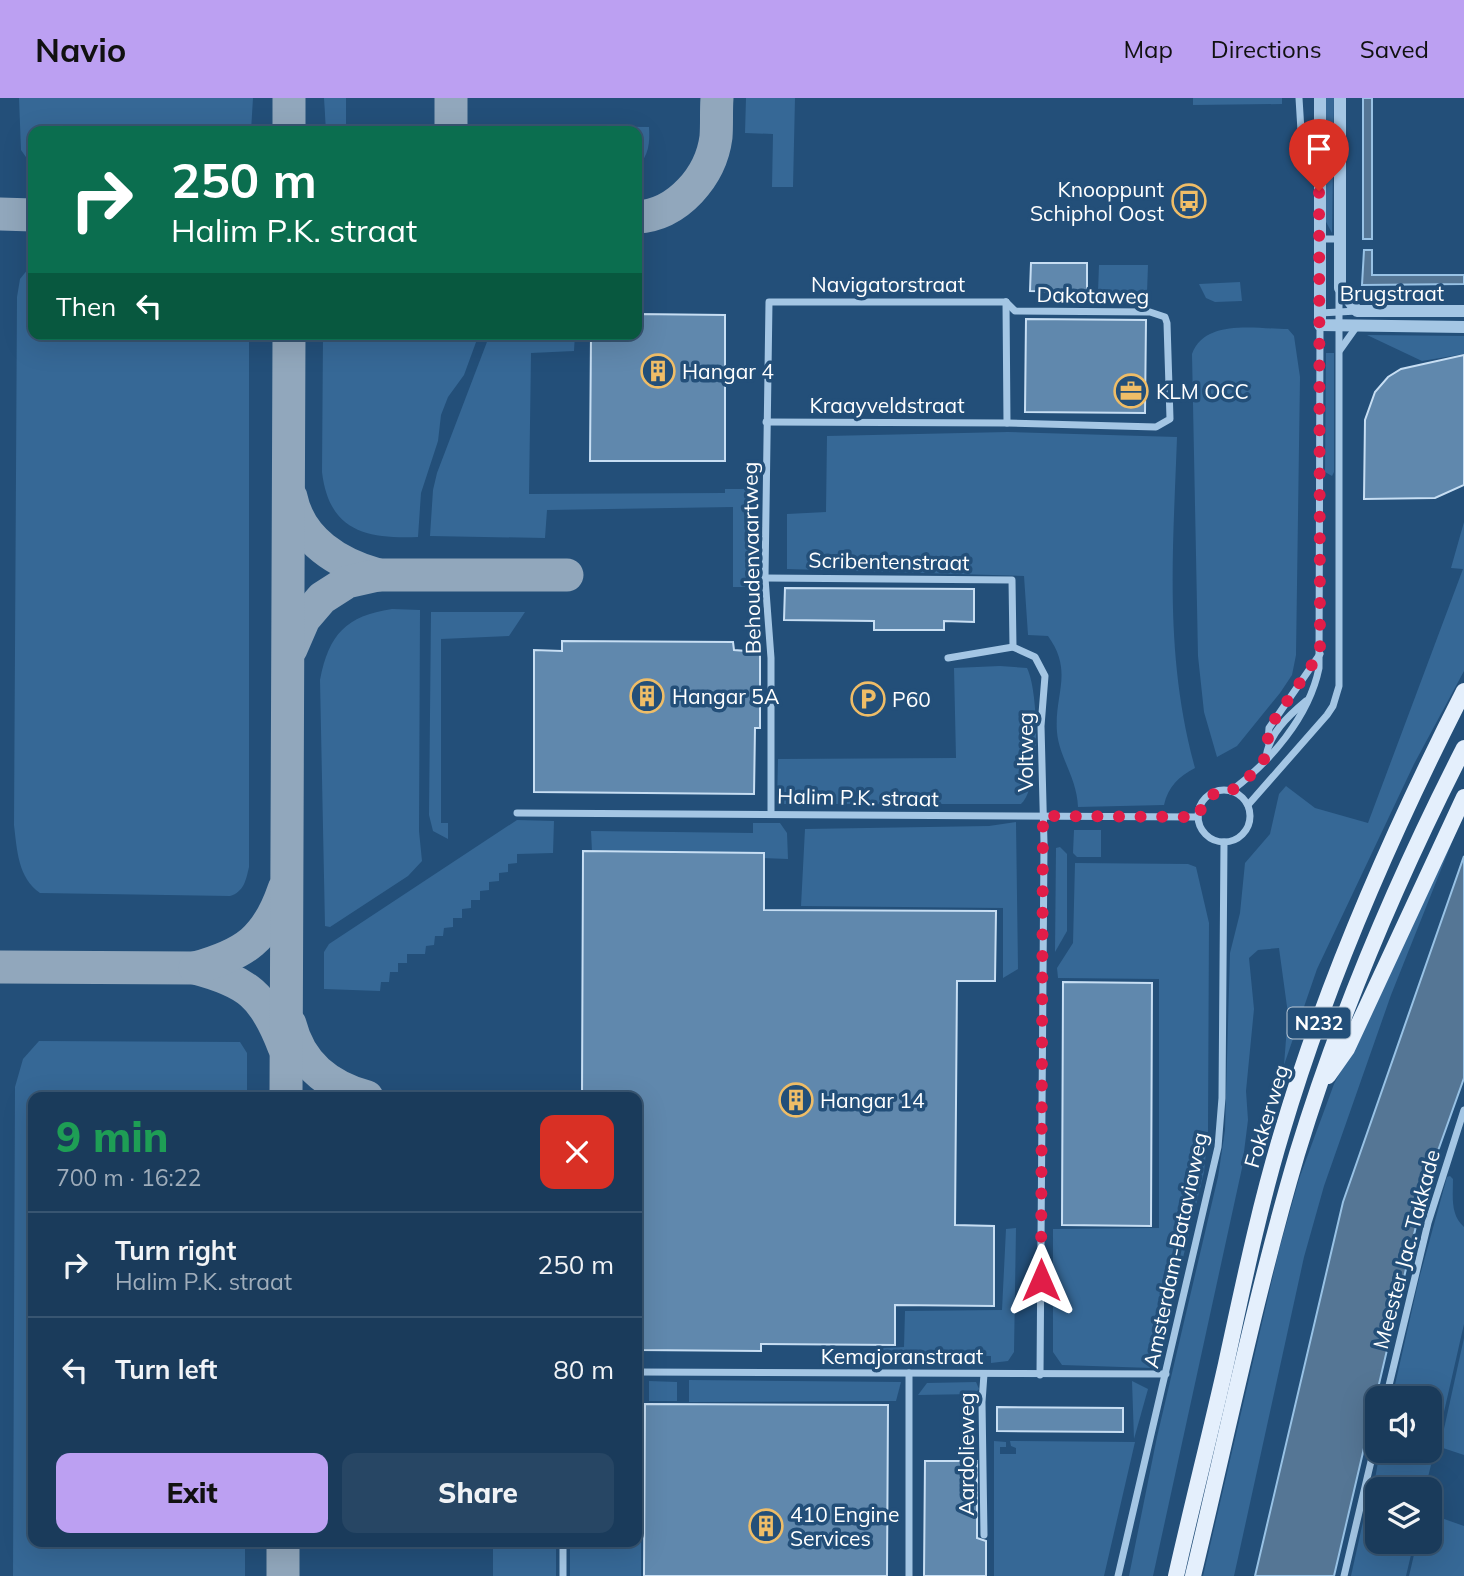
<!DOCTYPE html>
<meta charset="utf-8">
<style>
body{margin:0;font-family:Mulish,sans-serif;background:#274664;color:#f1f3f6;height:100vh;display:flex;flex-direction:column;font-size:26px;white-space:nowrap}
*{box-sizing:border-box;margin:0}
p{font-size:23px;color:#9fadbb}
.icon{flex:none;width:38px;height:38px;fill:none;stroke:currentColor;stroke-width:2;stroke-linecap:round;stroke-linejoin:round}
.map{position:relative;flex:1;overflow:hidden}
.panel{position:absolute;left:28px;top:994px;width:614px;height:455px;display:flex;flex-direction:column;background:#1a3b5b;border-radius:14px;box-shadow:0 7px 28px #0002,0 0 0 2px #385571}
.panel>*{flex:none}
.banner{position:absolute;left:28px;top:28px;width:614px;height:214px;border-radius:14px;box-shadow:0 7px 28px #0002,0 0 0 2px #385571;background:#0b6e4f;color:#fff;overflow:hidden}
.buttons{position:absolute;left:1365px;top:1288px;display:grid;gap:14px}
.buttons a{display:grid;place-items:center;width:77px;height:77px;border-radius:14px;background:#1a3b5b;box-shadow:0 7px 28px #0002,0 0 0 2px #385571;font-size:35px}
.pin{position:absolute;display:grid;place-items:center;width:60px;height:60px;color:#fff;margin:-72px -30px;border-radius:50% 50% 50% 0;rotate:-45deg;box-shadow:0 0 7px #0007}
.pin .icon{rotate:45deg}
.me{position:absolute;width:77px;margin:-38px;rotate:0deg;stroke-linejoin:round;filter:drop-shadow(0 0 5px #0008)}
.turn{display:flex;align-items:center;gap:24px;height:147px;padding:0 28px;font-size:32px}
.turn .icon{width:91px;height:91px;stroke-width:2.5}
.turn b{display:block;font-size:49px;line-height:60px}
.then{display:flex;align-items:center;height:66px;padding:0 28px;background:#0003;gap:14px;font-size:26px}
.round{display:grid;place-items:center;flex:none;width:74px;height:74px;border-radius:14px;background:#274664}
.overview{display:flex;align-items:center;justify-content:space-between;height:119px;padding:0 28px}
h1{font-size:42px;font-weight:800;line-height:52px;color:#1e9e55}
.button{display:flex;gap:14px;margin-top:auto;padding:14px 28px}
.button a{flex:1;height:80px;border-radius:14px;background:#bca0f2;color:#111;font-size:28px;font-weight:800;line-height:80px;text-align:center}
.button a+a{background:#274664;color:#f1f3f6}
ul{padding:0;list-style:none}
li{display:flex;align-items:center;gap:21px;height:105px;padding:0 28px;border-top:2px solid #385571}
li div{flex:1}
li b{display:block;font-size:26px}
li em{font-style:normal}
header{display:flex;align-items:center;gap:42px;box-sizing:border-box;height:98px;padding:0 35px;background:#bca0f2;color:#111}
header strong{font-size:33px}
nav{display:flex;gap:38px;margin-inline-start:auto;font-size:24px}
.map>svg:first-child{display:block}
.green{fill:#366896}
.water{fill:#557695;stroke:#98c2e5;stroke-width:2}
.lines{fill:none;stroke-linecap:round;stroke-linejoin:round}
.taxiway{stroke:#91a7bc;stroke-width:33}
.building{fill:#6088ad;stroke:#c7def3;stroke-width:2}
.minor{stroke:#a4c6e4;stroke-width:7}
.tertiary{stroke:#a4c6e4;stroke-width:12}
.primary{stroke:#e4effc;stroke-width:16}
.route{stroke:#e11d48;stroke-width:12;stroke-dasharray:0 21.6}
.labels{text-anchor:middle;dominant-baseline:central;stroke-width:7;stroke-linejoin:round;paint-order:stroke}
.shield{fill:#234f79;stroke:#bdcad7;stroke-width:2}
.shield-label{font-size:19px;font-weight:bold;fill:#fff}
.poi-label{font-size:21px;fill:#fff;stroke:#234f79;text-anchor:start}
.street-label{font-size:21px;fill:#fff;stroke:#234f79}
</style>
<header>
<strong>Navio</strong>
<nav><a>Map</a><a>Directions</a><a>Saved</a></nav>
</header>
<div class="map">
<svg width="1464" height="1478" viewBox="0 0 1464 1478">
<rect width="100%" height="100%" fill="#234f79"/>
<!-- green -->
<g class="green">
<polygon points="19,0 253,0 251,33 33,33 33,69 21,52"/>
<polygon points="324,0 346,0 346,33 326,33"/>
<polygon points="746,0 795,0 793,89 772,89 773,36 745,35"/>
<polygon points="1193,0 1282,0 1282,6 1193,7"/>
<polygon points="1325,0 1334,0 1332,135 1325,122"/>
<path d="M558,28L649,29C650,45 649,57 637,70V33H557Z"/>
<path d="M33,165V236H249V769C246,782 244,794 230,798L40,795C18,780 17,752 14,727L17,199L20,181Z"/>
<polygon points="1099,167 1148,167 1147,195 1098,194"/>
<polygon points="1240,184 1242,203 1215,204 1206,200 1199,186"/>
<path d="M1288,231L1294,238L1300,279L1296,557L1292,577L1280,595L1237,648L1217,659L1204,614L1198,558L1192,256C1205,220 1257,231 1288,231Z"/>
<path d="M323,236H479L464,277L448,299L441,317L438,343L421,395L418,439C366,441 329,433 322,374Z"/>
<polygon points="490,236 575,236 574,253 531,255 529,396 725,395 725,391 748,391 748,489 733,489 733,409 547,412 545,440 430,438 433,392 437,375"/>
<polygon points="1367,237 1464,238 1464,256 1422,263"/>
<polygon points="1326,255 1334,255 1334,374 1332,378 1325,374"/>
<path d="M1008,334L1177,339C1173,454 1164,557 1195,670C1179,678 1168,689 1164,707L1078,709C1077,680 1059,659 1057,634C1054,596 1074,574 1048,538L1028,537L1024,478L787,471V416L826,414L827,338Z"/>
<polygon points="1464,424 1464,573 1414,666 1317,871 1284,967 1288,916 1279,850 1258,852 1249,860 1254,911 1246,993 1248,1022 1242,1070 1153,1478 1129,1478 1157,1339 1218,1079 1225,1032 1230,855 1240,815 1245,765 1270,736 1279,696 1286,688 1315,710 1368,725 1463,471 1451,470"/>
<path d="M392,511L420,512L419,733L422,763L408,778L330,829L325,828L320,582C329,536 346,518 392,511Z"/>
<polygon points="431,514 525,514 509,538 441,541 441,725 448,725 448,741 433,733 429,717"/>
<path d="M1000,568L1027,570C1039,594 1041,688 1021,706H777L778,661L956,660L954,570Z"/>
<polygon points="517,722 554,723 553,755 517,756 517,765 508,766 508,774 499,775 499,783 489,784 489,792 480,793 480,802 471,802 471,810 462,811 462,820 453,820 453,829 444,830 443,838 435,838 434,847 426,848 425,856 407,856 407,865 398,865 398,874 390,874 389,884 381,884 380,893 324,891 324,854 329,846"/>
<polygon points="1016,724 1018,871 1003,880 1003,810 801,808 805,731 989,728"/>
<polygon points="753,725 780,725 787,735 788,761 592,754 591,733 753,735"/>
<polygon points="1458,729 1391,897 1324,1088 1304,1159 1234,1478 1203,1478 1279,1152 1299,1081 1334,986 1381,895"/>
<polygon points="1074,732 1101,732 1101,759 1077,759 1073,755"/>
<polygon points="1060,749 1067,756 1067,833 1055,854 1056,750"/>
<polygon points="1075,765 1188,766 1196,769 1209,825 1208,1033 1204,1074 1159,1258 1152,1270 1062,1267 1053,1254 1053,1131 1159,1130 1159,881 1058,880 1057,870 1073,845"/>
<polygon points="39,943 240,944 247,955 247,999 33,999 33,1444 245,1444 245,1478 13,1478 15,989 23,961"/>
<path d="M1450,1078L1453,1081C1453,1098 1450,1117 1464,1129V1226L1436,1349L1439,1351L1437,1360L1433,1359L1425,1391C1408,1391 1385,1396 1375,1381L1380,1353H1430V1300H1392L1419,1181L1447,1079Z"/>
<polygon points="1016,1130 1014,1254 1008,1263 991,1265 991,1258 883,1257 883,1250 904,1249 905,1213 1002,1212 1006,1131"/>
<polygon points="1464,1240 1464,1357 1440,1349"/>
<polygon points="689,1282 901,1284 896,1303 689,1304"/>
<polygon points="649,1283 677,1284 677,1303 649,1303"/>
<polygon points="1132,1283 1148,1291 1134,1341"/>
<polygon points="976,1284 979,1291 974,1296 918,1297 927,1285"/>
<polygon points="637,1328 641,1328 641,1478 570,1478 570,1444 637,1444"/>
<polygon points="994,1343 1006,1344 1006,1349 1000,1349 1000,1356 1016,1356 1016,1350 1011,1348 1010,1343 1135,1344 1104,1478 994,1478"/>
<polygon points="1377,1395 1377,1444 1414,1444 1406,1478 1351,1478 1368,1401"/>
<polygon points="1430,1416 1464,1428 1464,1478 1409,1478 1417,1444 1430,1444"/>
<rect x="493" y="1444" width="63" height="34"/>
</g>
<!-- water -->
<g class="water">
<rect x="1363" y="0" width="9" height="141"/>
<polygon points="1364,152 1372,152 1372,177 1464,177 1464,186 1362,187"/>
<polygon points="1464,758 1464,980 1434,1064 1417,1124 1334,1478 1255,1478 1343,1104"/>
</g>
<g class="lines">
<!-- taxiway -->
<g class="taxiway">
<polyline points="289,33 289,0"/>
<polyline points="451,33 451,0"/>
<polyline points="0,116 33,117"/>
<path d="M637,119C678,117 711,78 716,39C717,26 716,13 717,0"/>
<path d="M291,399C300,443 339,466 378,477"/>
<polyline points="291,551 304,521 322,500 347,484 378,477 567,477"/>
<path d="M0,869L195,870C248,884 264,897 284,949"/>
<path d="M195,870C245,856 267,841 284,791"/>
<path d="M290,926C300,966 328,988 367,999"/>
<polyline points="286,999 289,236"/>
<polyline points="283,1478 283,1444"/>
</g>
</g>
<!-- building -->
<g class="building">
<polygon points="1031,165 1087,165 1087,194 1030,193"/>
<polygon points="637,216 725,217 725,363 590,363 591,236 637,236"/>
<polygon points="1026,221 1146,222 1145,315 1025,314"/>
<polygon points="1464,257 1464,387 1435,400 1364,401 1365,322 1375,294 1388,279 1401,271"/>
<polygon points="785,490 974,491 974,524 944,523 944,532 874,532 874,523 784,522"/>
<polygon points="562,543 733,544 734,552 760,554 760,630 755,630 754,696 534,694 534,552 562,553"/>
<polygon points="583,753 764,755 764,812 996,813 995,883 957,883 955,1127 994,1128 994,1208 895,1207 895,1247 761,1246 761,1253 637,1252 637,999 582,999"/>
<polygon points="1063,884 1152,885 1151,1128 1062,1127"/>
<polygon points="645,1306 888,1307 887,1478 644,1478"/>
<polygon points="997,1309 1123,1310 1123,1334 997,1333"/>
<polygon points="925,1363 977,1363 977,1440 986,1443 986,1478 924,1478"/>
</g>
<g class="lines">
<!-- minor -->
<g class="minor">
<polyline points="1299,0 1302,49"/>
<polyline points="1320,141 1340,141"/>
<polyline points="1006,204 1007,325"/>
<polyline points="1320,215 1357,213"/>
<polyline points="1340,252 1357,228"/>
<polyline points="766,324 1007,325 1156,329 1170,321 1167,225 1165,219 1150,214 1015,213 1006,204"/>
<polyline points="765,480 1012,482 1013,549"/>
<polyline points="948,560 1013,549 1035,559 1045,578 1041,628 1044,745 1040,1277"/>
<polyline points="1268,644 1269,630 1320,556"/>
<path d="M1266,659C1269,636 1288,618 1306,603"/>
<circle cx="1224" cy="718" r="26"/>
<path d="M1231,693C1270,664 1309,619 1319,570L1320,227"/>
<polyline points="1248,707 1327,617 1333,608 1339,588 1339,192"/>
<polyline points="517,715 1198,719"/>
<polyline points="771,716 771,560 765,480 769,204 1006,204"/>
<polyline points="637,1274 1166,1276"/>
<polyline points="909,1275 909,1478"/>
<polyline points="984,1276 982,1304 984,1437"/>
<polyline points="1386,1300 1428,1125 1464,1012"/>
<polyline points="563,1478 563,1444"/>
<polyline points="1118,1478 1218,1049 1222,1000 1224,744"/>
<polyline points="1344,1478 1377,1338"/>
</g>
<!-- tertiary -->
<g class="tertiary">
<polyline points="1320,0 1320,227 1464,229"/>
<polyline points="1340,0 1340,190 1357,213 1464,213"/>
</g>
<!-- primary -->
<g class="primary">
<polyline points="1328,978 1347,951 1464,699"/>
<path d="M1176,1478C1192,1407 1210,1337 1226,1266C1243,1188 1259,1110 1282,1034C1327,882 1392,734 1464,593"/>
<path d="M1193,1478C1227,1337 1256,1195 1297,1056C1340,915 1397,781 1464,650"/>
</g>
</g>
<g class="lines">
<!-- route -->
<polyline class="route" points="1041,1182 1043,718 1198,719 1205,701 1221,692 1231,693 1248,680 1266,659 1269,630 1320,555 1319,93"/>
</g>
<!-- icons -->
<defs>
<symbol id="bus-ring" viewBox="-11 -11 22 22"><circle r="9.5" fill="#234f79" stroke="#efbd67" stroke-width="1.5"/><path d="M-5-6H5V4H4V6H2V4H-2V6H-4V4H-5ZM-3.5-4V0h7V-4ZM-3.5 1.2v1.5H-2V1.2ZM2 1.2v1.5H3.5V1.2Z" fill="#efbd67"/></symbol>
<symbol id="building-ring" viewBox="-11 -11 22 22"><circle r="9.5" fill="#234f79" stroke="#efbd67" stroke-width="1.5"/><path d="M-4-6H4V6H1V3H-1V6H-4ZM-2.5-4.3h1.7v1.8h-1.7ZM.8-4.3h1.7v1.8H.8ZM-2.5-1h1.7V.8h-1.7ZM.8-1h1.7V.8H.8Z" fill="#efbd67"/></symbol>
<symbol id="office-ring" viewBox="-11 -11 22 22"><circle r="9.5" fill="#234f79" stroke="#efbd67" stroke-width="1.5"/><path d="M-6-3h4V-5.5h4V-3h4V5H-6ZM-1-4.5V-3h2v-1.5ZM-6 0V1H6V0Z" fill="#efbd67"/></symbol>
<symbol id="parking-ring" viewBox="-11 -11 22 22"><circle r="9.5" fill="#234f79" stroke="#efbd67" stroke-width="1.5"/><path d="M-3.5-5.5H1a3.5 3.5 0 0 1 0 7H-1V5.5H-3.5ZM-1-3.4V-.6H.8a1.4 1.4 0 0 0 0-2.8Z" fill="#efbd67"/></symbol>
</defs>
<g fill-rule="evenodd">
<use href="#bus-ring" x="1170" y="84" width="38" height="38"/>
<use href="#building-ring" x="639" y="254" width="38" height="38"/>
<use href="#office-ring" x="1112" y="274" width="38" height="38"/>
<use href="#building-ring" x="628" y="579" width="38" height="38"/>
<use href="#parking-ring" x="849" y="582" width="38" height="38"/>
<use href="#building-ring" x="777" y="983" width="38" height="38"/>
<use href="#building-ring" x="747" y="1409" width="38" height="38"/>
</g>
<g class="labels">
<!-- shield labels -->
<rect class="shield" x="1287.5" y="909.5" width="63" height="31" rx="5"/>
<g class="shield-label">
<text x="1319" y="925">N232</text>
</g>
<!-- poi labels -->
<g class="poi-label">
<text x="1164" y="91" text-anchor="end">Knooppunt<tspan x="1164" dy="24">Schiphol Oost</tspan></text>
<text x="682" y="273">Hangar 4</text>
<text x="1156" y="293">KLM OCC</text>
<text x="672" y="598">Hangar 5A</text>
<text x="892" y="601">P60</text>
<text x="820" y="1002">Hangar 14</text>
<text x="790" y="1416">410 Engine<tspan x="790" dy="24">Services</tspan></text>
</g>
<!-- street labels -->
<g class="street-label">
<text x="888" y="186">Navigatorstraat</text>
<text x="1392" y="195">Brugstraat</text>
<text transform="translate(1093 197) rotate(1)">Dakotaweg</text>
<text x="887" y="307">Kraayveldstraat</text>
<text transform="translate(751 460) rotate(-91)">Behoudenvaartweg</text>
<text transform="translate(889 463) rotate(1)">Scribentenstraat</text>
<text transform="translate(1025 654) rotate(-90)">Voltweg</text>
<text transform="translate(858 699) rotate(1)">Halim P.K. straat</text>
<text transform="translate(1266 1018) rotate(-73)">Fokkerweg</text>
<text transform="translate(1406 1151) rotate(-75)">Meester Jac. Takkade</text>
<text transform="translate(1175 1152) rotate(-78)">Amsterdam-Bataviaweg</text>
<text x="902" y="1258">Kemajoranstraat</text>
<text transform="translate(966 1356) rotate(-90)">Aardolieweg</text>
</g>
</g>
</svg>
<div class="buttons">
<a><svg class="icon" aria-label="sound" viewBox="0 0 24 24"><path d="M4 9h4l5-4v14l-5-4H4zM17 9q2 3 0 6"/></svg></a>
<a><svg class="icon" aria-label="layers" viewBox="0 0 24 24"><path d="M12 4l9 5-9 5-9-5zM3 14l9 5 9-5"/></svg></a>
</div>
<div class="pin" style="left:1319px;top:93px;background:#d93025"><svg class="icon" aria-label="arrive" viewBox="0 0 24 24"><path d="M6 21V4h12l-3 4 3 4H6"/></svg></div>
<svg class="me" style="left:1041px;top:1182px" viewBox="-20 -20 40 40"><path d="M0-17L14 15 0 8-14 15z" fill="#e11d48" stroke="#fff" stroke-width="4"/></svg>
<div class="banner">
<div class="turn"><svg class="icon" aria-label="right" viewBox="0 0 24 24"><path d="M7 20v-9h11M14 6l5 5-5 5"/></svg><div><b>250 m</b>Halim P.K. straat</div></div>
<div class="then">Then<svg class="icon" aria-label="left" viewBox="0 0 24 24"><path d="M17 20v-9H6M10 6l-5 5 5 5"/></svg></div>
</div>
<section class="panel">
<div class="overview"><div><h1>9 min</h1><p>700 m · 16:22</p></div><a class="round" style="background:#d93025;color:#fff"><svg class="icon" aria-label="close" viewBox="0 0 24 24"><path d="M6 6l12 12M18 6L6 18"/></svg></a></div>
<ul>
<li><svg class="icon" aria-label="right" viewBox="0 0 24 24"><path d="M7 20v-9h11M14 6l5 5-5 5"/></svg><div><b>Turn right</b><p>Halim P.K. straat</p></div><em>250 m</em></li>
<li><svg class="icon" aria-label="left" viewBox="0 0 24 24"><path d="M17 20v-9H6M10 6l-5 5 5 5"/></svg><div><b>Turn left</b></div><em>80 m</em></li>
</ul>
<div class="button"><a>Exit</a><a>Share</a></div>
</section>
</div>
